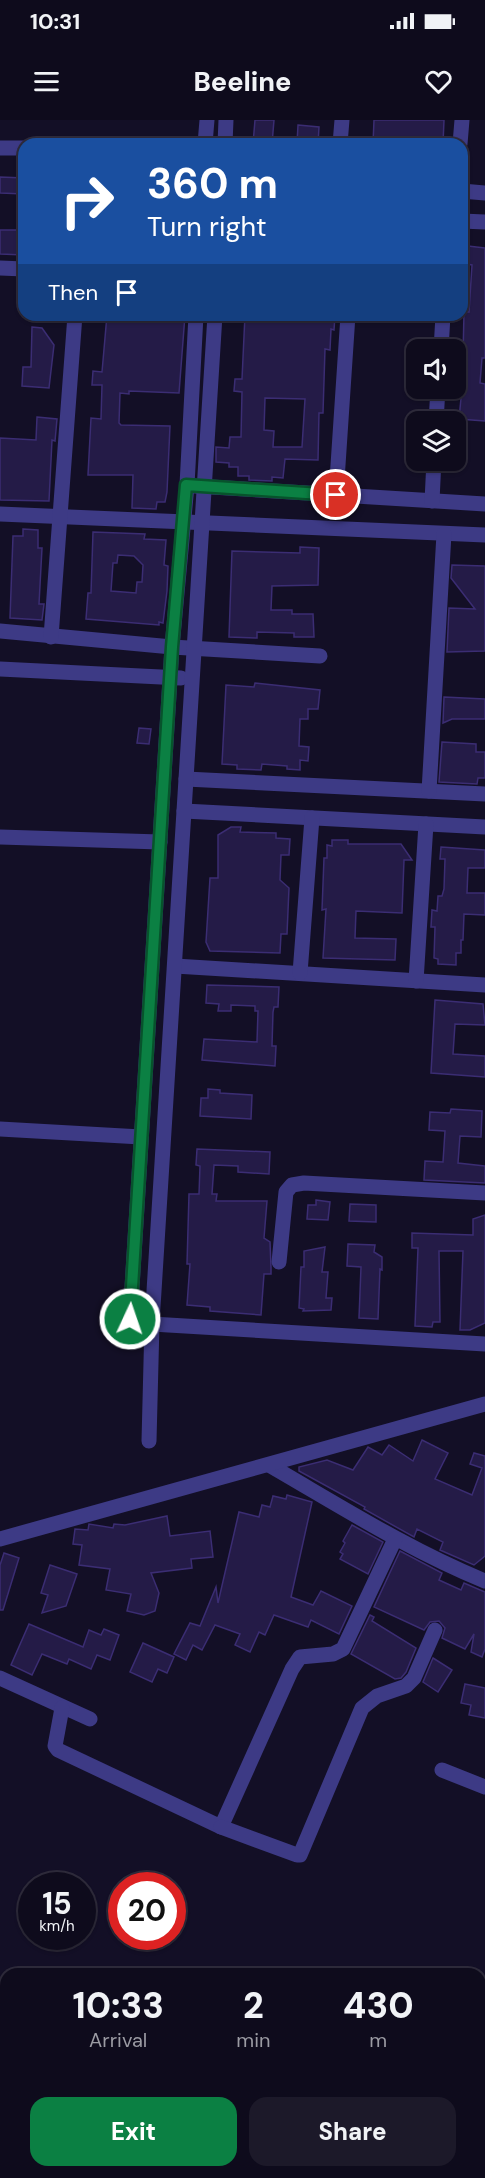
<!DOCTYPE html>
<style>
body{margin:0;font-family:"DM Sans",sans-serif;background:#1c1929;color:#f1f3f6;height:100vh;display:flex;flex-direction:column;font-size:22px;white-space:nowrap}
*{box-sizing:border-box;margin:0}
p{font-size:20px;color:#9b9ba3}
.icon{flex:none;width:33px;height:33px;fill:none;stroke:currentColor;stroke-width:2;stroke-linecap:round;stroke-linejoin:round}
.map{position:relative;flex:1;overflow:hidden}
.drawer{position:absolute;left:0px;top:1848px;width:486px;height:210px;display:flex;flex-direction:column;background:#0e0b1c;border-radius:18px 18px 0 0;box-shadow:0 2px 4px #0004,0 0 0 2px #2e2b3b}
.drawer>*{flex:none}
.banner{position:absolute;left:18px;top:18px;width:450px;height:183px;border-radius:18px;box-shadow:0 2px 4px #0004,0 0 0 2px #2e2b3b;background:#1a4fa0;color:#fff;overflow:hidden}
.controls{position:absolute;left:406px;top:219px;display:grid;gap:12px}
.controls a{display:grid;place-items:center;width:60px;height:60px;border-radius:12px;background:#0e0b1c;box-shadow:0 2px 4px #0004,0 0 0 2px #2e2b3b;font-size:30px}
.speed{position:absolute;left:18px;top:1752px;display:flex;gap:12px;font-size:30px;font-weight:700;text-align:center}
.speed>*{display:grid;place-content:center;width:78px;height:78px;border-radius:50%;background:#0e0b1c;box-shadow:0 2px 4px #0004,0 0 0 2px #2e2b3b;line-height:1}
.speed small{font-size:15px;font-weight:400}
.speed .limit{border:9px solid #d22;background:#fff;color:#111}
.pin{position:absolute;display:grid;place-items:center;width:51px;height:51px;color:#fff;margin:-26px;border:3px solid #fff;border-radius:50%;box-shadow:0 2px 6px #0007}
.me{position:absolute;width:66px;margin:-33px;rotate:3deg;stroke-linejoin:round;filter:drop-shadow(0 0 4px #0008)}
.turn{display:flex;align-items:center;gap:21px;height:126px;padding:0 30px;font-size:27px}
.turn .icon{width:78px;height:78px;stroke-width:2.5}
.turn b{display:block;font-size:42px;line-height:51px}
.then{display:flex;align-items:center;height:57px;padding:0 30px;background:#0003;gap:12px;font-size:22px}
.eta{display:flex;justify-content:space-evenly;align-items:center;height:102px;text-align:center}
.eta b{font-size:36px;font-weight:800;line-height:42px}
.cta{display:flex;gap:12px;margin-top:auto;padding:12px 30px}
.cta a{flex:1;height:69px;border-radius:18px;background:#0b8043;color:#fff;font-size:24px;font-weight:800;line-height:69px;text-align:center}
.cta a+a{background:#1c1929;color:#f1f3f6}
.status{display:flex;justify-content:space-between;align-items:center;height:42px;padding:0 30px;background:#0e0b1c;direction:ltr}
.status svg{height:16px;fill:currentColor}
header{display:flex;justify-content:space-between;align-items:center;height:78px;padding:0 30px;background:#0e0b1c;font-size:27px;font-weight:800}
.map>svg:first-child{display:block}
.building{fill:#241b47;stroke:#3b2d73;stroke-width:1.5;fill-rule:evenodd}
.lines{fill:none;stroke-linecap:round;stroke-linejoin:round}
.minor{stroke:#3d3a85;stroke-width:15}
.route-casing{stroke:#07532c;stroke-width:15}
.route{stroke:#0b8043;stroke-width:10}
</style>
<div class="status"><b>10:31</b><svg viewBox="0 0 49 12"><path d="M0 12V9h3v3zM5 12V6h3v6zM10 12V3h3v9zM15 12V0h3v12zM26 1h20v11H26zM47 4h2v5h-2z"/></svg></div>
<header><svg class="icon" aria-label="menu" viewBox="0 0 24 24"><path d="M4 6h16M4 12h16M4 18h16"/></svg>Beeline<svg class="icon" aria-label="heart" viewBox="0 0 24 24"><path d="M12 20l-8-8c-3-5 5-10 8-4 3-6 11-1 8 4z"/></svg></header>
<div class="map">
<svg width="485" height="2058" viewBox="0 0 485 2058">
<rect width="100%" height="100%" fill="#130f26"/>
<!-- building -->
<g class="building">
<polygon points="255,0 274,0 272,24 253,24"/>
<polygon points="374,0 444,0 443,24 373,24"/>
<polygon points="298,5 319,7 318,24 297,24"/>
<polygon points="0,57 24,58 24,74 0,73"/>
<polygon points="0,110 24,110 24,135 0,134"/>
<polygon points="468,126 485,128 485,238 482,238 480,263 485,264 485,301 459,299 465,237 463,237 464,192 469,192 472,145 466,144"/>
<polygon points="107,195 185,195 179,273 129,271 129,274 120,273 119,303 121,305 170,306 167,372 165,382 157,382 156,389 132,388 133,355 88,355 91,298 101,299 102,265 92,265 93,251 102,252"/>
<path d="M245,195H335L334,210L331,209L330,230L325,229L323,293H319L318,340L285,339L283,358L272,357V361L249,360V356H238V347H229V343L216,342V327L229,328L230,317H241L242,272L234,271L235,259H242ZM265,278L305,279L302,327H273L274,311L264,310Z"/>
<polygon points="32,207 42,208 54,225 49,268 22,266 23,247 31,247"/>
<polygon points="37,297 57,299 55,321 52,320 49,381 0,380 0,318 36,320"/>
<polygon points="23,409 38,410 38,428 42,428 39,484 44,484 42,500 10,498 13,416 23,416"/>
<path d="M93,412L145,414L144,419L166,420L164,445L168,446L167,471L163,503L159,502V505L86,499L88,473H91ZM118,435L134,436L143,445L142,462H137L136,473L111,471L113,443H117Z"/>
<polygon points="300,427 319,428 318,465 272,466 271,490 292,490 292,494 313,494 314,517 294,517 294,513 257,512 257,518 229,517 232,431 300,433"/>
<polygon points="452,445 485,446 485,531 447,532 449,488 475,489 451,458"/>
<polygon points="255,563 320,570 318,589 308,589 308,599 300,599 299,626 309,627 308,641 300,640 300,650 287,649 287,646 262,644 261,650 237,649 237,645 222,644 226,565 254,567"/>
<polygon points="444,577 485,579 485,599 452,599 443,603"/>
<polygon points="139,608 151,609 149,624 137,623"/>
<polygon points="442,622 476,624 476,632 485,632 485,658 478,658 477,664 439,662"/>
<polygon points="231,707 241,707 240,712 276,713 276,718 290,719 289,735 281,735 280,760 289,768 287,814 281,814 280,833 210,831 206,822 210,758 218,758 218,715"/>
<polygon points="332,720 348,720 348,724 401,724 412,740 404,740 402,793 356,791 355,818 396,819 395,840 323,838 326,789 322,790 324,738 327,738 327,725 332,726"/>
<polygon points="441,727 485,730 485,748 468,748 467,773 485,773 485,795 464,794 463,820 461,820 461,833 456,833 456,845 438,844 438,839 434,838 435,807 431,807 432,790 437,791 438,776 442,776 444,769 445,739 440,739"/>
<polygon points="207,865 279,867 278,887 274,887 273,892 272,926 276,926 275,946 202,940 204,919 257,922 258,891 255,891 255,886 231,885 231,891 218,891 219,884 206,883"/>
<polygon points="435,880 483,884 485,905 455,904 453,934 485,936 485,957 431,953"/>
<polygon points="208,969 220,970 220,973 252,975 251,999 200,996 201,978 208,978"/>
<polygon points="451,989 482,991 481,1017 460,1016 458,1043 485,1046 485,1063 424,1060 425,1041 443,1042 445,1011 429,1010 430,992 450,993"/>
<polygon points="197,1029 270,1032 269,1054 238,1052 238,1046 214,1045 212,1074 217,1074 216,1081 267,1081 264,1118 270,1122 271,1148 271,1154 264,1154 261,1195 210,1191 210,1187 187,1185 190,1144 187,1144 189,1074 199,1074 200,1046 196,1045"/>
<polygon points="316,1080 330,1082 328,1100 307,1099 308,1085 316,1085"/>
<polygon points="350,1084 376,1085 376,1102 349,1101"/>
<polygon points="485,1095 485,1203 470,1210 460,1210 463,1131 439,1131 440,1202 433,1202 432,1207 415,1206 418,1128 412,1128 412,1113 473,1115 473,1099"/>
<polygon points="348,1124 375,1125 374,1132 382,1137 382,1150 380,1149 378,1199 359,1198 361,1147 347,1146"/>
<polygon points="325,1127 322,1152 328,1152 326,1178 332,1178 331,1190 303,1191 304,1189 299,1188 301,1147 304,1147 304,1131"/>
<polygon points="422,1320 448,1333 435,1359 472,1375 482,1348 470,1344 474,1333 485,1336 485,1436 474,1445 440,1430 443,1422 417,1409 414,1417 364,1389 365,1387 299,1351 299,1347 327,1340 353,1350 368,1327 382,1335 389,1325 413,1341"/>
<polygon points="287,1375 312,1382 291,1477 313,1485 321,1471 352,1486 339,1514 311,1500 308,1507 274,1495 265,1515 259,1512 250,1532 235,1525 240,1514 215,1505 202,1530 193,1525 186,1540 174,1534 190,1503 200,1506 216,1467 218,1483 239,1392 259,1397 262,1385 270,1387 273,1376 286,1379"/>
<polygon points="167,1396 170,1416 210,1411 213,1437 191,1439 192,1448 151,1453 159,1473 155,1491 144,1495 127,1491 131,1474 106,1470 110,1449 79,1445 82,1425 73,1424 75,1409 88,1410 89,1404 113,1408 114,1404 125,1405"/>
<polygon points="352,1405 383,1422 368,1454 340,1439 343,1434 340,1432 345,1423 343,1421"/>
<polygon points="400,1431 442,1453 439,1460 461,1470 464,1463 485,1472 485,1529 482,1537 471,1532 474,1514 465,1529 442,1518 445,1508 439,1501 430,1502 424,1510 374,1487"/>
<polygon points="4,1433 19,1438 3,1490 0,1490 0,1445"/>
<polygon points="50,1445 77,1454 66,1486 42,1493 48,1475 41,1473"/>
<polygon points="370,1495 374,1497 372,1501 416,1528 406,1552 401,1558 395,1559 351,1534"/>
<polygon points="29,1504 83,1527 89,1510 101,1515 104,1509 119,1515 110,1540 97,1535 91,1549 69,1539 67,1544 42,1534 32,1555 11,1545"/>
<polygon points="143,1523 174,1537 167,1553 158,1549 152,1562 130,1552"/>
<polygon points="433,1538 452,1550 438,1572 423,1562"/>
<polygon points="465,1564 485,1568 485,1598 469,1595 471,1585 461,1583"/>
</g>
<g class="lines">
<!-- minor -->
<g class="minor">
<polyline points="205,24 207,0"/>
<polyline points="225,24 226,0"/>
<polyline points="340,24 342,0"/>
<polyline points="460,24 462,0"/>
<polyline points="0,28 24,28"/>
<polyline points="462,71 485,73"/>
<polyline points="462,101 485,102"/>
<polyline points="0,148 24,149"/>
<polyline points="196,195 187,365 172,527 130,1199 135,1203 485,1224"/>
<polyline points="441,230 443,195"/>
<polyline points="436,302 438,268"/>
<polyline points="195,366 485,384"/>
<polyline points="336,375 348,195"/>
<polyline points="432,381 434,340"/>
<polyline points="0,394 485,415"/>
<polyline points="0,511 172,527 320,536"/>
<polyline points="51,517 75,195"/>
<polyline points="0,549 181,558"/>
<polyline points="186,659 485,674"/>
<polyline points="429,671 444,414"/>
<polyline points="184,691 485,707"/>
<polyline points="0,717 160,722"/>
<polyline points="175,846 485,865"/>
<polyline points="300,853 312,698"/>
<polyline points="416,861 426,704"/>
<polyline points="0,1009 141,1017"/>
<polyline points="279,1142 286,1072 292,1065 304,1063 485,1073"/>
<polyline points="149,1321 152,1203 215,195"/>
<path d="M269,1345C340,1386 409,1430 485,1461"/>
<polyline points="0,1419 485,1284"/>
<polyline points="0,1558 90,1599"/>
<polyline points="62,1588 55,1626 58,1630 221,1707 292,1549 300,1537 333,1534 343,1529 395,1419"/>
<polyline points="442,1650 485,1667"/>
<polyline points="221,1707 297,1735 300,1735 362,1588 377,1576 406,1566 414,1558 435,1510"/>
</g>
</g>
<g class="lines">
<defs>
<polyline id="route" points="130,1199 172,527 186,365 336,375"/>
</defs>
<!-- route casing -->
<use href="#route" class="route-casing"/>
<!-- route -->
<use href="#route" class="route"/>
</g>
</svg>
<div class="controls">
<a><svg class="icon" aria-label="sound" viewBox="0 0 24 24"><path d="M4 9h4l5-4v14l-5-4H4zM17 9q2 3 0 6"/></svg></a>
<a><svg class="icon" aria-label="layers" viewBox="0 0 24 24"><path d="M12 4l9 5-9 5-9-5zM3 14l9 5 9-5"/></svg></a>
</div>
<div class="speed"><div>15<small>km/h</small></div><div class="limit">20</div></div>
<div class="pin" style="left:336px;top:375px;background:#d93025"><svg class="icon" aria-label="arrive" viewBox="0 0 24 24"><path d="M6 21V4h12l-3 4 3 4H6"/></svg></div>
<svg class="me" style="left:130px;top:1199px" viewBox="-20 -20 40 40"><circle r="17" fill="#0b8043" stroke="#fff" stroke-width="3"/><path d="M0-11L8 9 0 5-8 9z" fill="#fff"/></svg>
<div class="banner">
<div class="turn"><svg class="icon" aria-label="right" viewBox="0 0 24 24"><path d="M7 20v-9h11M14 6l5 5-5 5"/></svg><div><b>360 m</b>Turn right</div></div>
<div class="then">Then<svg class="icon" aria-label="arrive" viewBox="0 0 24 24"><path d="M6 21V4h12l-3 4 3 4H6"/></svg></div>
</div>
<section class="drawer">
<div class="eta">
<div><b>10:33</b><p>Arrival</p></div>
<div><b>2</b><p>min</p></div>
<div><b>430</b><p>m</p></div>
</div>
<div class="cta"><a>Exit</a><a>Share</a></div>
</section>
</div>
